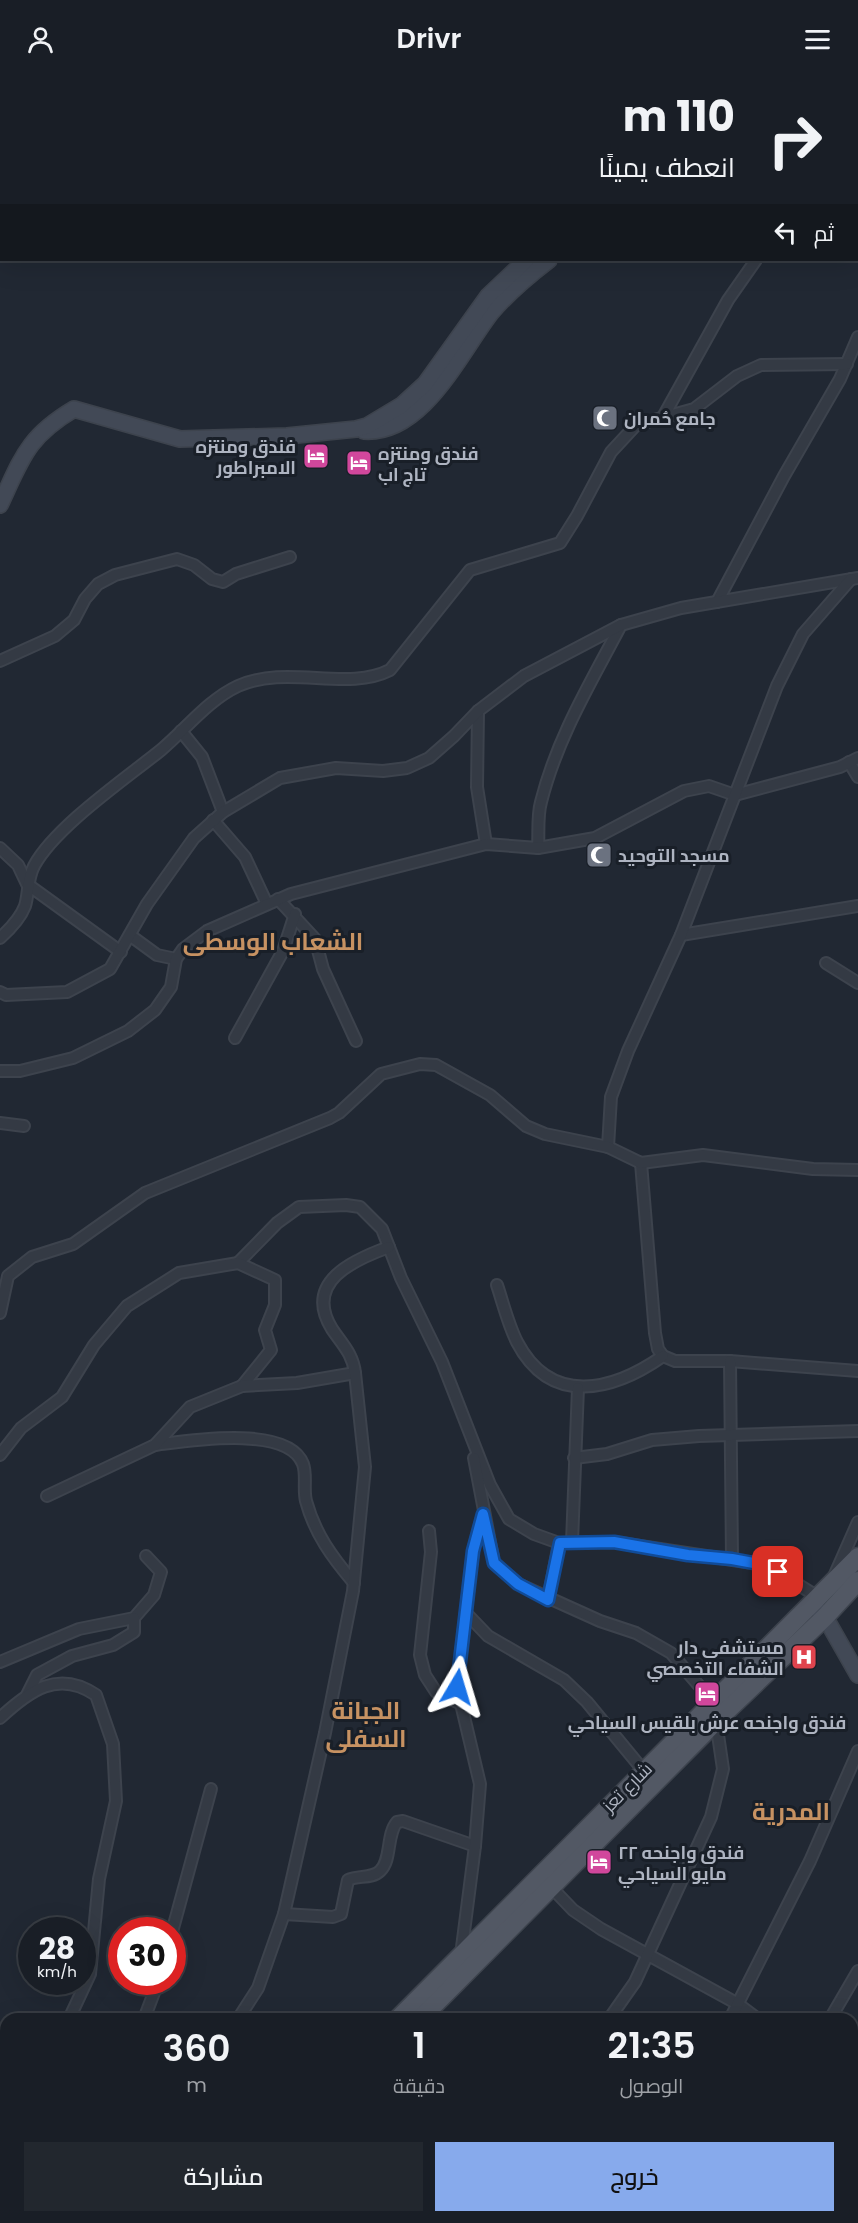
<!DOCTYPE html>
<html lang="ar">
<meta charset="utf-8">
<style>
body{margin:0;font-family:Poppins,Cairo,sans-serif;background:#22272e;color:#f1f3f6;direction:rtl;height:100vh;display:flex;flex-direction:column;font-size:22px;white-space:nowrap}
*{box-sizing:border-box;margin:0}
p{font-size:20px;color:#9fa2a7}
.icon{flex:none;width:33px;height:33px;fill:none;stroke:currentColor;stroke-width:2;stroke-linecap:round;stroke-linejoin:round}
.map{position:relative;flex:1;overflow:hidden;direction:ltr}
.details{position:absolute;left:0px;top:1935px;width:858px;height:210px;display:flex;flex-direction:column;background:#191e26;border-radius:18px 18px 0 0;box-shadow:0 6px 24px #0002,0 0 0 2px #373c43;direction:rtl}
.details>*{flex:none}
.guide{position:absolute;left:0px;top:0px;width:858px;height:183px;box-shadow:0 6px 24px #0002,0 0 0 2px #373c43;direction:rtl;background:#191e26;color:#f1f3f6;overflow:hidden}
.speed{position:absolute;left:18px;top:1839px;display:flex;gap:12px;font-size:30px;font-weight:700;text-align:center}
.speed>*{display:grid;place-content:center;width:78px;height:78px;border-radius:50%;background:#191e26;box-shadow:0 6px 24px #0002,0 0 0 2px #373c43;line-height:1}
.speed small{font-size:15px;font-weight:400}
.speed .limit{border:9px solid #d22;background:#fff;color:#111}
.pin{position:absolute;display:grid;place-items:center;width:51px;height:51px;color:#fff;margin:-26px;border-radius:12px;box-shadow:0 3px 9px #0006}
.me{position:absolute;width:66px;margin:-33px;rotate:7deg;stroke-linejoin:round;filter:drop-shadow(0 0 4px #0008)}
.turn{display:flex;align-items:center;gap:21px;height:126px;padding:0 24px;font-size:27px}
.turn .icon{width:78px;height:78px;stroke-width:2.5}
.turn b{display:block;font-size:42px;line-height:51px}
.then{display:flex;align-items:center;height:57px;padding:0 24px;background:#0003;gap:12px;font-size:22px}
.eta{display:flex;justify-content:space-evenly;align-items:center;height:102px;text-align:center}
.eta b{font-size:36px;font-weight:600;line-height:42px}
.primary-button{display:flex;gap:12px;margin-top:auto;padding:12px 24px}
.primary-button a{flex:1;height:69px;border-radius:0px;background:#87aaec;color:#111;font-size:24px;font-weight:600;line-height:69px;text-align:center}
.primary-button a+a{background:#22272e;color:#f1f3f6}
header{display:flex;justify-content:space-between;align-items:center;height:78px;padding:0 24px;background:#191e26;font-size:27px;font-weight:600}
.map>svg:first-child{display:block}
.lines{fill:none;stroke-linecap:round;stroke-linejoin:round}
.street-casing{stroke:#3d434d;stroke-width:14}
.secondary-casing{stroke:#3d434d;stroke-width:18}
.primary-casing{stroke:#3d434d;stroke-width:21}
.street{stroke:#343a44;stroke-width:10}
.secondary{stroke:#424956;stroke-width:15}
.primary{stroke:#525864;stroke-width:18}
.route-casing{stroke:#114b97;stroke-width:15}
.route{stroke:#1a73e8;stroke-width:10}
.labels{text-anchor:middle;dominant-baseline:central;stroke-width:6;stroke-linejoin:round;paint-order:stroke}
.poi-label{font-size:18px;font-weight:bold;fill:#aeb4c1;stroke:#191f28;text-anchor:start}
.street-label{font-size:18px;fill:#aeb4c1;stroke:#191f28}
.district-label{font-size:24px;font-weight:bold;fill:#c79262;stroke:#191f28}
</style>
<header><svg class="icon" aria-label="menu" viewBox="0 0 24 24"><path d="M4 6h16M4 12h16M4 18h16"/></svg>Drivr<svg class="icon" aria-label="person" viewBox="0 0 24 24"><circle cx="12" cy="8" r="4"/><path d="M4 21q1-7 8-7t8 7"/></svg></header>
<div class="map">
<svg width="858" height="2145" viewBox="0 0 858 2145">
<rect width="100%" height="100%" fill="#212833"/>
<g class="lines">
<defs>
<g id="street">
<polyline points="735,0 737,2"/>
<polyline points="796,2 797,0"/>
<polyline points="856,43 858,41"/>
<polyline points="663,339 728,222 756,182"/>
<polyline points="717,524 784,398 840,301 858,259"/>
<polyline points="0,583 55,558 74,542 85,521 98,506 115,497 177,481 194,487 212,501 223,504 236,496 290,479"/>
<polyline points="478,633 477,709 486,766"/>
<polyline points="181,653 202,679 223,734"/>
<polyline points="849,684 858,699"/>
<polyline points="213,742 245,779 267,826"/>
<polyline points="0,770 18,787 27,806 121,874"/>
<path d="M538,770C539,755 537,738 541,724C557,660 591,604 621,547"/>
<polyline points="278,821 315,861 323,891 356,963"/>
<polyline points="681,857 858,828"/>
<polyline points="131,858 157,877 176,881"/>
<path d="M0,860C9,852 20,841 25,828C29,815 27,801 34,788C55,749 125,701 161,672C186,651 208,622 238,608C287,586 347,614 390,592L470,492L560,465L577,438L611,374L636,347L694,331L737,298L761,287L847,286"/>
<polyline points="826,885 858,905"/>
<polyline points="0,914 6,917 67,914 110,891 147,826 194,760 223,734 280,700 336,690 383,693 407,690 429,680 454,658 478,633 524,598 621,547 681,530 858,500"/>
<polyline points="235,960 283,873 295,836"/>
<polyline points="0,993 20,993 73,980 128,953 155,932 171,909 176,881 183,871 207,853 291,816 486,766 538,770 595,760 684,713 709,708 735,717 840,689 858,680"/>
<polyline points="0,1045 24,1048"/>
<polyline points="608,1069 611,1019 628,973 681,857 777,608 803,556 851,501"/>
<polyline points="641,1085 655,1255 658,1271 663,1278 675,1283 730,1283 858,1293"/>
<polyline points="238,1185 277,1145 299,1129 346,1127 360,1129 382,1151 401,1200 442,1284 490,1407 509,1441 534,1456 559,1465 614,1464 759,1486 778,1494 818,1519"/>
<path d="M497,1207C503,1225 508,1246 517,1264C551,1329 613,1313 663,1278"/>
<polyline points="0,1235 8,1198 32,1179 73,1166 145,1115 330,1040 339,1035 381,996 420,986 436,987 490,1017 526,1048 545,1056 608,1069 641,1085 703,1077 813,1091 858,1092"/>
<polyline points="730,1283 732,1481"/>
<path d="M155,1367C187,1363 288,1346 303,1386C307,1397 303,1411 306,1423C315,1456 332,1479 354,1505"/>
<polyline points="0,1377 21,1350 62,1319 94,1267 127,1228 179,1195 238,1185 275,1202 275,1227 265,1252 271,1272 242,1308"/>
<polyline points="474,1380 494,1485 518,1506 600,1543 636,1555 671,1575 713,1624"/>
<polyline points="574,1380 607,1376 652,1362 699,1358 858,1353"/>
<polyline points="47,1418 155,1367 190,1329 242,1308 297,1305 355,1295"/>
<polyline points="429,1453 431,1474 420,1577 425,1597 436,1614 461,1626"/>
<polyline points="572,1464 578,1310"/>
<polyline points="835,1496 858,1444"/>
<polyline points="548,1522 559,1465"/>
<polyline points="466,1535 488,1558 564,1602 587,1624 643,1692"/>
<polyline points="0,1584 79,1551 134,1540 154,1517 161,1494 146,1478"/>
<polyline points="27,1617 37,1597 72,1578 113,1567 134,1554 134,1540"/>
<path d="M0,1640C29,1613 58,1591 96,1617L113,1666L116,1723L99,1801L90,1896L69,1941"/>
<polyline points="552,1810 573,1832 601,1851 738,1926 758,1941"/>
<path d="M284,1836L333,1839L341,1836L348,1802C358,1797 372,1801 380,1793C392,1782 386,1757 397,1744L403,1743L475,1768"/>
<polyline points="172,1854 211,1711"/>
<polyline points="461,1877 475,1768 480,1706 457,1609 473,1473 483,1436"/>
<polyline points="144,1941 158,1904"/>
<path d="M238,1941L258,1910L284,1836L325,1655L353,1513L365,1389L355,1295C353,1276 342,1266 332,1251C303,1204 353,1182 389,1169"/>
<polyline points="609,1941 635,1904 711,1739 723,1691 716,1643"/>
<polyline points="730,1941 810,1783 858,1673"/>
<polyline points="830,1941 858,1893"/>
<polyline points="852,2004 858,1995"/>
<polyline points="852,2015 858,2021"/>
<polyline points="0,2024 6,2020"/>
<polyline points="852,2080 858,2071"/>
<polyline points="0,2132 6,2130"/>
<polyline points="360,2145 370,2139"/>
<polyline points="490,2145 492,2139"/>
<polyline points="631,2145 634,2139"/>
<polyline points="708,2145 712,2139"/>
<polyline points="807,2145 811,2139"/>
</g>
<g id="secondary">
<polyline points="657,0 657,2"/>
<polyline points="670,0 670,2"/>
<path d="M364,353C423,357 460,275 491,235C508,215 528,198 549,182"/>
<path d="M0,427C22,380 27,359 74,331L180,361L287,358L356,351L367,348L402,327L425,306L488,218L526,182"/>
<polyline points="812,1525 825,1539 858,1597"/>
</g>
<g id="primary">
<polyline points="398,1941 858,1479"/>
<polyline points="420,1941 716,1643 825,1539 858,1503"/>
<polyline points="160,2145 171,2139"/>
<polyline points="191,2145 201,2139"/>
</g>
</defs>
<!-- street casing -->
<use href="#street" class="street-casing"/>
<!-- secondary casing -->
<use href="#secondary" class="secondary-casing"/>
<!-- primary casing -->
<use href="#primary" class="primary-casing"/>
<!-- street -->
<use href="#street" class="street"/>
<!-- secondary -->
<use href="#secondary" class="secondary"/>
<!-- primary -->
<use href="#primary" class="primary"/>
</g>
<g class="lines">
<defs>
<polyline id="route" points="457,1609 473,1473 483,1436 494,1485 518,1506 548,1522 560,1465 614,1464 688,1477 732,1481 759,1486 778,1494"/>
</defs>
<!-- route casing -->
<use href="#route" class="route-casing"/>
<!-- route -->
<use href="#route" class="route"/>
</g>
<!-- icons -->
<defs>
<symbol id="mosque-square" viewBox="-11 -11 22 22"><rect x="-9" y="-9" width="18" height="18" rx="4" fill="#6b7280" stroke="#191f28"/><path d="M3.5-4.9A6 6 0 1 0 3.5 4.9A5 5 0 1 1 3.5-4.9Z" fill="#fff"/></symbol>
<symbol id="hotel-square" viewBox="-11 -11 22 22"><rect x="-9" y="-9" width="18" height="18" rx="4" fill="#d1479c" stroke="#191f28"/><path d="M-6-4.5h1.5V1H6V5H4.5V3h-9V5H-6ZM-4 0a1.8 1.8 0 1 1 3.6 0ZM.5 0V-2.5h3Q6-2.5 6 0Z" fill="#fff"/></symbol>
<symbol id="hospital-square" viewBox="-11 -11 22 22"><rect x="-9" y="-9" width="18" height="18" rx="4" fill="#e0444e" stroke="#191f28"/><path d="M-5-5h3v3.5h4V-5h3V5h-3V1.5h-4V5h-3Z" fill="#fff"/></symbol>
</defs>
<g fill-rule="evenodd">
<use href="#mosque-square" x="590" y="325" width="30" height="30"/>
<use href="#hotel-square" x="301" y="363" width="30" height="30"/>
<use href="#hotel-square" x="344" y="370" width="30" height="30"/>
<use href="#mosque-square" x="584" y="762" width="30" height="30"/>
<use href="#hospital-square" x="789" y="1564" width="30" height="30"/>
<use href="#hotel-square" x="692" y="1601" width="30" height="30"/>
<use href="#hotel-square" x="584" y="1769" width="30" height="30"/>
</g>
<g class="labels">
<!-- poi labels -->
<g class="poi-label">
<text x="624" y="340">جامع حُمران</text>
<text x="296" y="368" text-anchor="end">فندق ومنتزه<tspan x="296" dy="21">الامبراطور</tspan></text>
<text x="378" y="375">فندق ومنتزه<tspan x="378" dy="21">تاج اب</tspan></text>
<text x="618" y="777">مسجد التوحيد</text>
<text x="784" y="1569" text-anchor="end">مستشفى دار<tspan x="784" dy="21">الشفاء التخصصي</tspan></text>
<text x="707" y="1644" text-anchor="middle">فندق واجنحه عرش بلقيس السياحي</text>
<text x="618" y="1774">فندق واجنحه ٢٢<tspan x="618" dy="21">مايو السياحي</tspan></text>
</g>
<!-- street labels -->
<g class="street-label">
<text transform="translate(627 1709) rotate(-45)">شارع تعز</text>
</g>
<!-- district labels -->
<g class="district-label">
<text x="273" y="863">الشعاب الوسطى</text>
<text x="366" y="1632">الجبانة<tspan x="366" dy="28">السفلى</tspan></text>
<text x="791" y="1733">المدرية</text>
</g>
</g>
</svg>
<div class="speed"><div>28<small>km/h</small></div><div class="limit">30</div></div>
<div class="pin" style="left:778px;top:1494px;background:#d93025"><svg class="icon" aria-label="arrive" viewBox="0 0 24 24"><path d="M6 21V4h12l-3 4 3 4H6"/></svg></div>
<svg class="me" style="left:457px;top:1609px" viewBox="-20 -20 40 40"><path d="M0-17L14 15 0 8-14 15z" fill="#1a73e8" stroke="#fff" stroke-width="4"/></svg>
<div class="guide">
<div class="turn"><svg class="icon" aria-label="right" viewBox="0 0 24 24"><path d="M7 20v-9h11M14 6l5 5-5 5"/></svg><div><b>110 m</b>انعطف يمينًا</div></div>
<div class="then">ثم<svg class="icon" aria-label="left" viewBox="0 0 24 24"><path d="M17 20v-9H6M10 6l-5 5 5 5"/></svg></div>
</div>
<section class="details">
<div class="eta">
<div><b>21:35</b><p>الوصول</p></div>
<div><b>1</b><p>دقيقة</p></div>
<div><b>360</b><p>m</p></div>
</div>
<div class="primary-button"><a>خروج</a><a>مشاركة</a></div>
</section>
</div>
